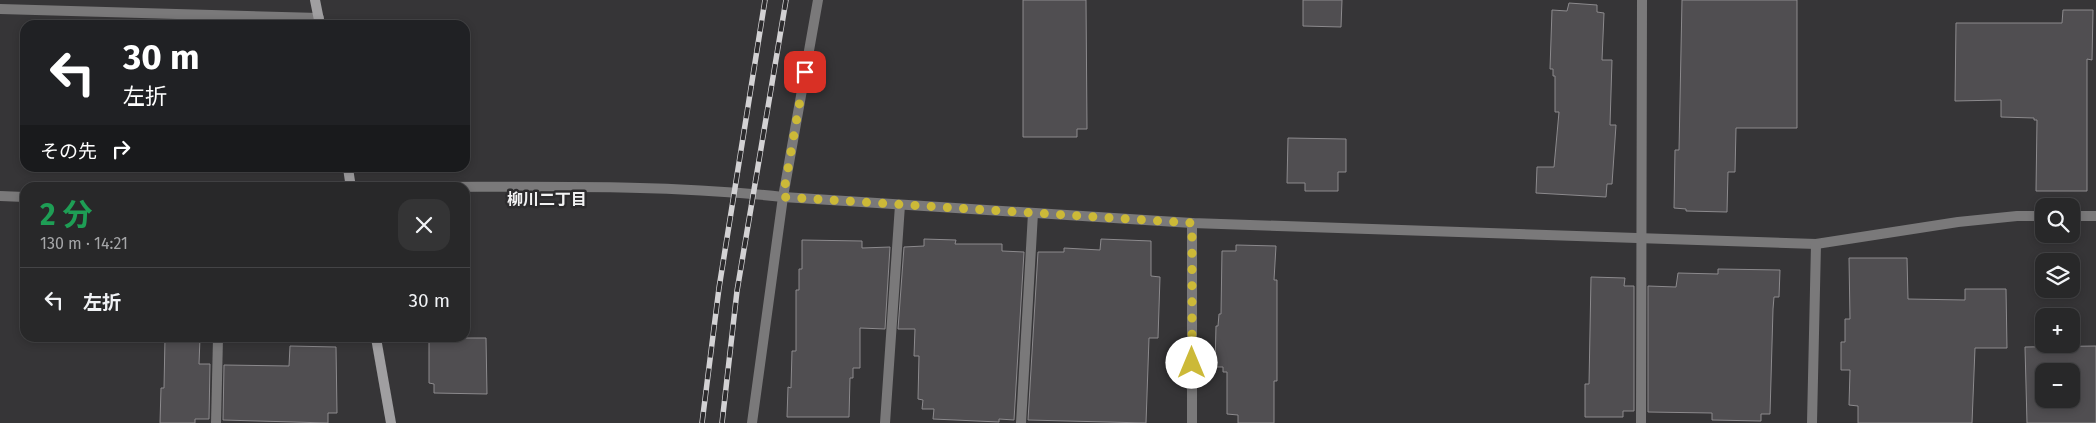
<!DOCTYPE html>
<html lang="ja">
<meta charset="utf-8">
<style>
body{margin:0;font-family:"Fira Sans","Noto Sans JP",sans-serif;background:#343435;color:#f1f3f6;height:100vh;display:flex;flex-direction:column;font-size:19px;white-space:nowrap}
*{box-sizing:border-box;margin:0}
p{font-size:16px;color:#a5a6a8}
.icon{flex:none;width:28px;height:28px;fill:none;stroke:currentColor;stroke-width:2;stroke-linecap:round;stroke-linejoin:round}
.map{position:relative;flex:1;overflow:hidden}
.drawer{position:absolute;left:20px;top:182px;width:450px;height:160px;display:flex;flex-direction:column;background:#282829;border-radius:15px;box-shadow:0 2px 8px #0003,0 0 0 1px #444446}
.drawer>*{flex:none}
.banner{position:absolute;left:20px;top:20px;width:450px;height:152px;border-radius:15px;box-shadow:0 2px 8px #0003,0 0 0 1px #444446;background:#202124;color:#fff;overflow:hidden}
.tools{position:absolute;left:2035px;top:198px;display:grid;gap:10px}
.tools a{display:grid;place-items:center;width:45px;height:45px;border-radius:10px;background:#282829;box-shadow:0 2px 8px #0003,0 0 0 1px #444446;font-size:25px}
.pin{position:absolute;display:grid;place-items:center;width:42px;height:42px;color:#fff;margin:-21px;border-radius:10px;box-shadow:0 2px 8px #0006}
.me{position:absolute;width:55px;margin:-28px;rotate:0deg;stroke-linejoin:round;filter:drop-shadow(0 0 4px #0008)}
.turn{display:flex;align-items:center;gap:18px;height:105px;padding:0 20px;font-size:22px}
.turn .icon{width:65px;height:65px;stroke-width:2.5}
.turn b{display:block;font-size:35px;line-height:42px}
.then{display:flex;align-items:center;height:48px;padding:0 20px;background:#0003;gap:10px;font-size:19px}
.round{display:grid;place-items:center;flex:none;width:52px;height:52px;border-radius:15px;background:#343435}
.overview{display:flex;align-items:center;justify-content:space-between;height:85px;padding:0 20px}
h1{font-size:30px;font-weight:700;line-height:38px;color:#1e9e55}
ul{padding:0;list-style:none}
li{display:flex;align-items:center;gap:15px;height:65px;padding:0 20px;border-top:1px solid #444446}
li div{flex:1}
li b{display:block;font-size:19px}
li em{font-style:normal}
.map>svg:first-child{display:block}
.building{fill:#504e51;stroke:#8c8a8d;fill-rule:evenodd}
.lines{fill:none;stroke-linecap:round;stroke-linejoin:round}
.lane{stroke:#7a797a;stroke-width:10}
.street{stroke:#7a797a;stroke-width:10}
.secondary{stroke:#a09fa1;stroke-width:10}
.rail-casing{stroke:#d3d2d4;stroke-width:5.5}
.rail{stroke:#2c2b2d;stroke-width:4;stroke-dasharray:11;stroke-linecap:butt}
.route{stroke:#ccb938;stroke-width:9;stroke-dasharray:0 16.2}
.labels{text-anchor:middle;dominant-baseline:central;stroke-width:5;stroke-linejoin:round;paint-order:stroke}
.neighbourhood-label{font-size:16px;font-weight:bold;fill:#f2f2f3;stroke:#2c2b2d}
</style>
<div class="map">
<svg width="2096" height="423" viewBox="0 0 2096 423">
<rect width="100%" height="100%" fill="#363537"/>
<!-- building -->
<g class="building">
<polygon points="1023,0 1086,0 1087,129 1077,129 1077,137 1023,137"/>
<polygon points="1303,0 1342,0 1341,27 1303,26"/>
<polygon points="1682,0 1797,0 1797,128 1736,128 1735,172 1728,172 1727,212 1686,211 1686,209 1674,208 1675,150 1679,150"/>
<polygon points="1569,3 1597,5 1597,12 1604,13 1602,60 1612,60 1610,125 1616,125 1612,184 1607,184 1606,197 1536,193 1537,167 1554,167 1559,112 1555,112 1555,76 1553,76 1553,69 1550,69 1552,10 1567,11"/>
<polygon points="2063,10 2093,10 2092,60 2087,59 2087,191 2036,191 2037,120 2034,120 2034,118 2001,117 2001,100 1955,101 1956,23 2062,23"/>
<polygon points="1288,138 1346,139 1346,172 1338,172 1338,191 1305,191 1305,183 1287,183"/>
<polygon points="924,239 956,240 955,244 1002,244 1002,251 1024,252 1014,420 999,419 999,422 933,419 934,409 922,409 923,400 918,399 919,356 914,356 915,329 898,329 904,247 924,246"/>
<polygon points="1101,239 1151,241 1151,276 1160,277 1158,338 1149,338 1146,423 1028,420 1038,252 1064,252 1064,248 1100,250"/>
<polygon points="802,240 862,241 862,248 890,247 885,329 860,328 860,368 853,368 853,378 850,378 849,417 787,417 788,387 791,388 792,351 796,351 796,290 799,290 799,269 802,269"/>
<polygon points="1236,245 1276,246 1274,280 1277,280 1277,381 1274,381 1274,423 1238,423 1238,415 1227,414 1227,372 1223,372 1223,367 1215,367 1216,326 1218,326 1219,314 1221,314 1222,251 1236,251"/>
<polygon points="1849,258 1907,258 1908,299 1965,300 1965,289 2006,289 2007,348 1975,348 1972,423 1858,423 1858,406 1849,405 1850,370 1841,370 1841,342 1845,342 1845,319 1850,319"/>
<polygon points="1718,269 1780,270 1779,297 1774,297 1773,309 1770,414 1761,414 1761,421 1712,420 1712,413 1648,412 1648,286 1676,287 1678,273 1718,274"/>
<polygon points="1591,277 1625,278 1624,286 1634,286 1634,411 1623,411 1623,417 1585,417 1585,384 1589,384"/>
<polygon points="165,338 200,338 199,364 210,364 209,419 195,419 195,423 160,423 161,388 164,388"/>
<polygon points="436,338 486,338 487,394 434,393 434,384 429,383 429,341 436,341"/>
<polygon points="290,346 336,347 337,413 328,413 328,423 223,420 224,365 289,366"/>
<path d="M2096,346V423H2027L2025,347ZM2044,371H2071V399H2044Z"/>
</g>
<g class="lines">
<!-- lane -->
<polyline class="lane" points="0,9 319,18"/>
<!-- street -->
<g class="street">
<path d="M422,187C542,187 663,184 783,197L1192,223L1816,244L1958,222L2017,216H2044"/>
<polyline points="0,196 25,197"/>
<polyline points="2071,216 2096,216"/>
<polyline points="216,423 218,338"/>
<polyline points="752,423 783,197 818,0"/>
<polyline points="885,423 900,205"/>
<polyline points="1021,423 1033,213"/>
<polyline points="1192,423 1192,223"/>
<polyline points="1641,423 1642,0"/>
<polyline points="1812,423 1816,244"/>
</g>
<!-- secondary -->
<g class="secondary">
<polyline points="315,0 320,25"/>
<polyline points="348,168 351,188"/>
<polyline points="376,338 391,423"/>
</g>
<defs>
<g id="rail">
<polyline points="702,423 719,288 765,0"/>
<polyline points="722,423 737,291 786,0"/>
</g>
</defs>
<!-- rail casing -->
<use href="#rail" class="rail-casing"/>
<!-- rail -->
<use href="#rail" class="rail"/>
</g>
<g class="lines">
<!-- route -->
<polyline class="route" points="805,72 783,197 1192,223 1192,363"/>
</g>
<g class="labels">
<!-- neighbourhood labels -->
<g class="neighbourhood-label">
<text x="547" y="199">柳川二丁目</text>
</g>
</g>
</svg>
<div class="tools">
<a><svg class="icon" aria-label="search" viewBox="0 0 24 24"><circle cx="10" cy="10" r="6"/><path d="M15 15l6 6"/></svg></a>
<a><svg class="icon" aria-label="layers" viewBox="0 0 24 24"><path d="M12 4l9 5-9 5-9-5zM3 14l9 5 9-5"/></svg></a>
<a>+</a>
<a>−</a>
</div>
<div class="pin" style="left:805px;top:72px;background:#d93025"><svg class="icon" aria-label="arrive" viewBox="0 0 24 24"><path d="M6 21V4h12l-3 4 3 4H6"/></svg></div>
<svg class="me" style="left:1192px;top:363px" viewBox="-20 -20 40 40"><circle r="19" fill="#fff"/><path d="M0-13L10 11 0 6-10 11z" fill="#ccb938"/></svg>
<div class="banner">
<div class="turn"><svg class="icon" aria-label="left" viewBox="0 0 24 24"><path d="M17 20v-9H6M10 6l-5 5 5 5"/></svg><div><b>30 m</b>左折</div></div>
<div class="then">その先<svg class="icon" aria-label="right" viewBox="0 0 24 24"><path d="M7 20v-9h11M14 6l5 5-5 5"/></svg></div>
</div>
<section class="drawer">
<div class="overview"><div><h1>2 分</h1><p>130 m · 14:21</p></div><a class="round"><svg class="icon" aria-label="close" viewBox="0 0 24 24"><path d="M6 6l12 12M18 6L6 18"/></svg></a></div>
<ul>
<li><svg class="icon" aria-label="left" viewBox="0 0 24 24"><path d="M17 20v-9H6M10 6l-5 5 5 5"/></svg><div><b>左折</b></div><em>30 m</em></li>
</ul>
</section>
</div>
